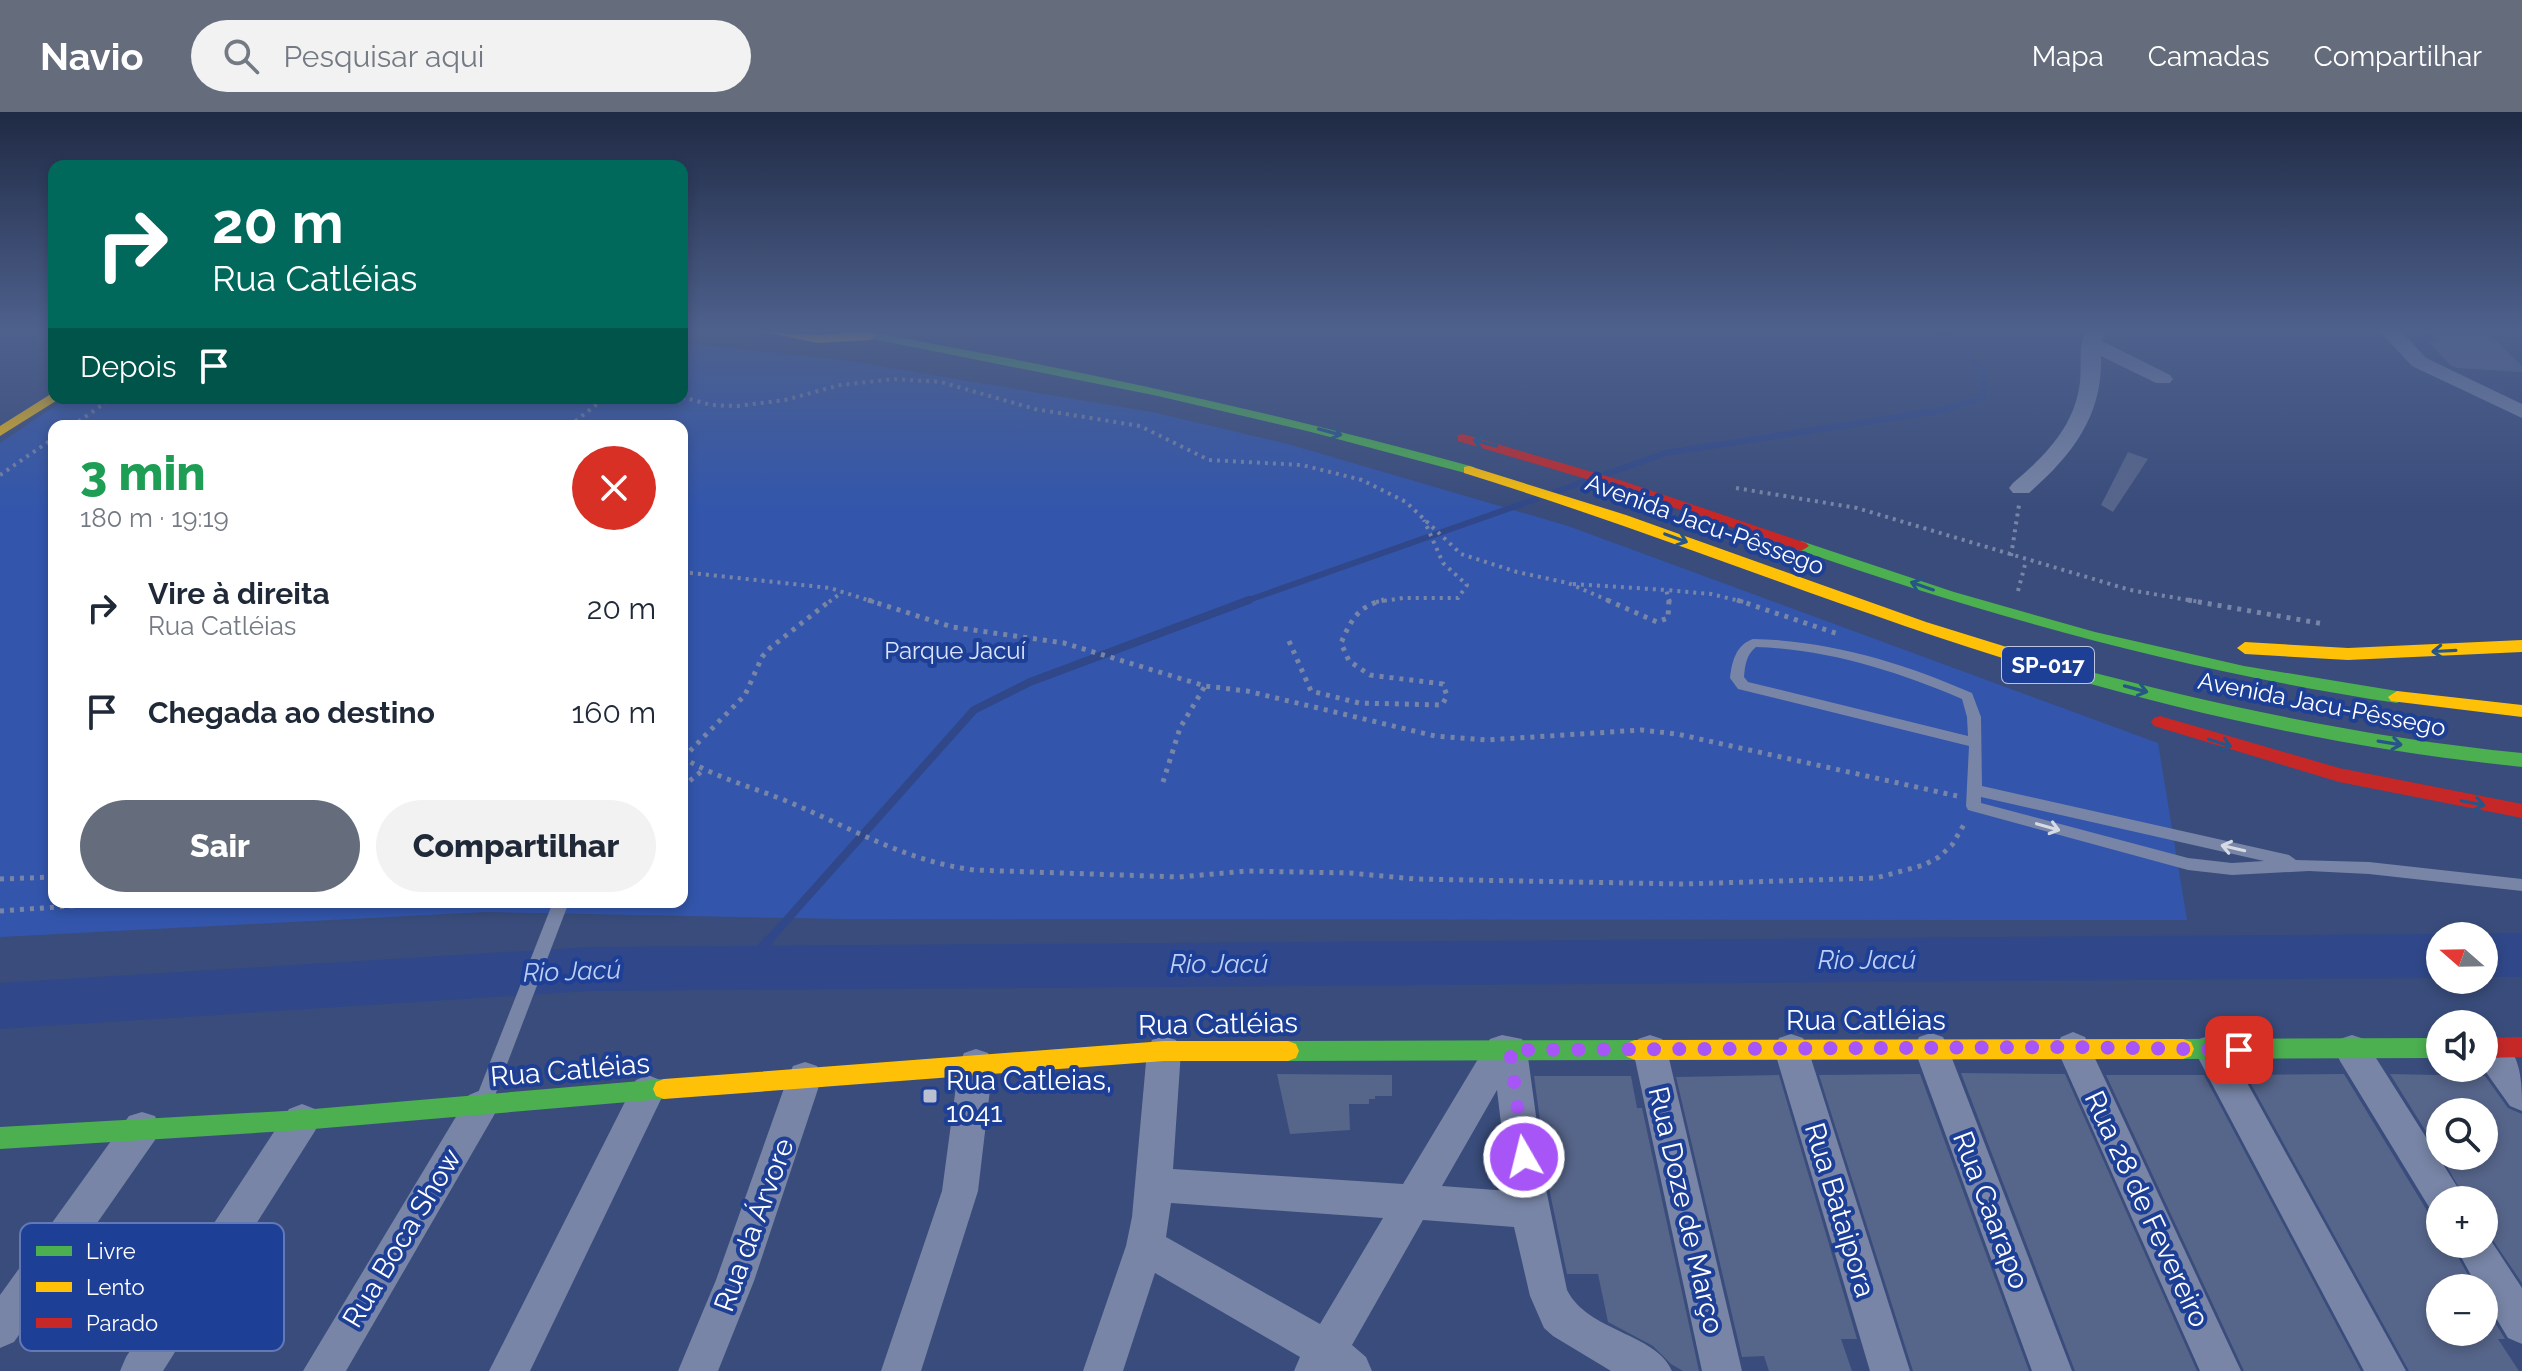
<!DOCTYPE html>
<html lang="pt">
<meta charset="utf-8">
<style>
body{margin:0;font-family:Raleway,sans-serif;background:#f2f2f3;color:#1f2937;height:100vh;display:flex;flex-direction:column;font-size:30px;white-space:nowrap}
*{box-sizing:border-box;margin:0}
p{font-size:26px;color:#747a83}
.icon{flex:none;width:44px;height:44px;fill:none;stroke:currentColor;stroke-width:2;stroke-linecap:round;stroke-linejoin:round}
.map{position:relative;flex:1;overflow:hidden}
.panel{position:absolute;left:48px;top:308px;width:640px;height:488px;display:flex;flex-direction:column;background:#fff;border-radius:16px;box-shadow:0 4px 12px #0003}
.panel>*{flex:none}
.top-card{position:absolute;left:48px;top:48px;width:640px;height:244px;border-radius:16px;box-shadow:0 4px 12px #0003;background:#00695c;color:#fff;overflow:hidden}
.needle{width:52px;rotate:290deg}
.tools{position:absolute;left:2426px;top:810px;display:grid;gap:16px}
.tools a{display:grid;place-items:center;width:72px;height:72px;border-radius:50%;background:#fff;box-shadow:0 4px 12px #0003;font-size:40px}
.pin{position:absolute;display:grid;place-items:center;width:68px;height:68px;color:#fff;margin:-34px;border-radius:16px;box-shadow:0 4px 12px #0006}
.me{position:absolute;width:88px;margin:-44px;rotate:352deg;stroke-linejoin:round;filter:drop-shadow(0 0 6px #0008)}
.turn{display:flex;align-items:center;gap:28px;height:168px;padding:0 32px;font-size:36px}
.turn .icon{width:104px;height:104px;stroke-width:2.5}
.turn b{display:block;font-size:56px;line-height:68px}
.then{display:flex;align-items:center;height:76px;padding:0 32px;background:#0003;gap:16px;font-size:30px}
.round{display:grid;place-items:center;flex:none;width:84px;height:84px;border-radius:42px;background:#f2f2f3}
.summary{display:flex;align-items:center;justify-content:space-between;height:136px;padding:0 32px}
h1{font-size:48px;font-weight:800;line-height:60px;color:#1e9e55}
.action{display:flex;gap:16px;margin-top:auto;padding:16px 32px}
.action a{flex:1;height:92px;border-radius:48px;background:#656d7c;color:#fff;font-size:32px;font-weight:800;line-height:92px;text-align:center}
.action a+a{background:#f2f2f3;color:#1f2937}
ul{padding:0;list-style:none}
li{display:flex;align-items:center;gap:24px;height:104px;padding:0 32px}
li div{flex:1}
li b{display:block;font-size:30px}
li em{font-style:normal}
header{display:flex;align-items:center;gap:48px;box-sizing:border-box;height:112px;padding:0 40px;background:#656d7c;color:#fff}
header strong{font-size:38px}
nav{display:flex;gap:44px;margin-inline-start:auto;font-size:28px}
.search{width:560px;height:72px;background:#f2f2f3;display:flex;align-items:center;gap:20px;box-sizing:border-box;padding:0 28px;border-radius:44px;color:#747a83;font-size:30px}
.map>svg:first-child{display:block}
.green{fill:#3356ac;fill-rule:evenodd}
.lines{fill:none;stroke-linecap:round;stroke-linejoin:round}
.stream-far2{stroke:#304889;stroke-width:6}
.stream-far1{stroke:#304889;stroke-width:8}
.stream{stroke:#304889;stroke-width:10}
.river{fill:#304889;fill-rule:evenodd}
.building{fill:#56658a}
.path-far1{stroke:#7885a6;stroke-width:4;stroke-dasharray:3 5;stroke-linecap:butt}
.path{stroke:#7885a6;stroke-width:5;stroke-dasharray:4 6;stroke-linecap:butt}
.lane{fill:#7885a6;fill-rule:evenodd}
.street{fill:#7885a6;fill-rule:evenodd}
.fast{fill:#4caf50;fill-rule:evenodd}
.slow{fill:#ffc107;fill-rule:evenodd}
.jam{fill:#c62828;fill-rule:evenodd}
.oneway{stroke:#275588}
.oneway2{stroke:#d6dae4}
.route{stroke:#a855f7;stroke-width:14;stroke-dasharray:0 25.2}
.poi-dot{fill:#bac0d1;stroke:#1e3f96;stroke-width:3}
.labels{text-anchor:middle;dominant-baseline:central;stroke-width:8;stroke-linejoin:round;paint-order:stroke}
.shield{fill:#1e3f96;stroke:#bcc5e0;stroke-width:2}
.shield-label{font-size:22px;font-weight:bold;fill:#fff}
.street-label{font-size:24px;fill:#fff;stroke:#1e3f96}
.park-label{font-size:24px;fill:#d9e3fb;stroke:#1e3f96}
.water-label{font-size:26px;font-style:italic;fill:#becff6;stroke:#1e3f96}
.near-street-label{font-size:28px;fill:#fff;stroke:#1e3f96}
.near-poi-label{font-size:28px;fill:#fff;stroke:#1e3f96;text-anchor:start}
.key{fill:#1e3f96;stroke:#6279b6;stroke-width:2}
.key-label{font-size:22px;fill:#fff}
</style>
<header>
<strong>Navio</strong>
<div class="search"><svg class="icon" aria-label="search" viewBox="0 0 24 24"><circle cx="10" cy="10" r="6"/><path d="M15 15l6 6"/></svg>Pesquisar aqui</div>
<nav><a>Mapa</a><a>Camadas</a><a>Compartilhar</a></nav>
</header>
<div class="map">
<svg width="2522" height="1259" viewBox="0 0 2522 1259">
<rect width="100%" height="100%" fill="#394c7b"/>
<!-- green -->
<path class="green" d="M682,231L842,248L1152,300L1288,332L1568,414L2158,631L2187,808L845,807L486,800L0,825V331L67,286H682ZM54,314H682V790H54Z"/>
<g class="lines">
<!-- stream-far2 -->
<g class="stream-far2">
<polyline points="1606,362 1666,341 1937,299 1983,286 1984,262 1958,230 1941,220"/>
<polyline points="1556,380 1585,369"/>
<polyline points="1243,490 1536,387"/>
</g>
<!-- stream-far1 -->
<polyline class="stream-far1" points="767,830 974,598 1030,570 1249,488"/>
<!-- stream -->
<polyline class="stream" points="744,856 769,828"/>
<!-- river -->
<g class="river">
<polygon points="2484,821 2522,821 2522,865 2484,865 2484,824 2476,824"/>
<polygon points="2440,822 2446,824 2440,824 2440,866 589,879 0,917 0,871 589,835"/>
</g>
</g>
<!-- building -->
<g class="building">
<polygon points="2430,220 2487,220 2522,254 2522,260 2457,256 2450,253 2428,229 2439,230"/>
<polygon points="2128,340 2148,347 2113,400 2101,393"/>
<polygon points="1961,961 2065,962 2197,1259 2075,1259"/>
<polygon points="1277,962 1392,963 1392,984 1375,984 1375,987 1369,987 1369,992 1349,992 1350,1018 1290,1022"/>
<polygon points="1920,962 2029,1259 1913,1259 1819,963"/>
<polygon points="2344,962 2429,1102 2440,1107 2440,1132 2451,1132 2475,1176 2440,1176 2440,1220 2484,1220 2484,1192 2505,1227 2498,1227 2519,1259 2409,1259 2246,963"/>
<polygon points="2390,962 2485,964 2508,996 2522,1002 2522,1171 2484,1115 2484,1088 2466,1088 2441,1044 2484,1044 2484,1000 2440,1000 2440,1042"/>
<polygon points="1779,963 1857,1227 1841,1227 1852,1259 1769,1259 1764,1244 1742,1245 1676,965"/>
<polygon points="2106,963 2204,963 2361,1259 2244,1259"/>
<polygon points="1534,964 1631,964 1637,996 1642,996 1699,1259 1683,1259 1671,1252 1653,1234 1608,1210 1598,1162 1567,1162 1549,1076"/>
</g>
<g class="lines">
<!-- path-far1 -->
<g class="path-far1">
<polyline points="682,285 711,293 737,294 785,288 840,273 895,267 941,270 1035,297 1140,314 1209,348 1302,353 1362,368 1406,390 1461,442 1517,460 1568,471 1612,490"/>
<polyline points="72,314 112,286"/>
<polyline points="569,314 605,286"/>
<polyline points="0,363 54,326"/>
<polyline points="1736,376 1857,396 2130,478 2200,490"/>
<polyline points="2011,444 2019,393"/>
<polyline points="682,460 830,476 874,490"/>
<polyline points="1573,472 1666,478"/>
<polyline points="2018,479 2026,449"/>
<polyline points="829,490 842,480"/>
<polyline points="1376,490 1403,486 1458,486 1467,473 1443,451 1424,408"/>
<polyline points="1670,490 1666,478 1711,482 1744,490"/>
</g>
<!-- path -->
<g class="path">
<polyline points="868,488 952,515 1064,531 1205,574 1247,579 1435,624 1487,628 1641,618 1677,622 1957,684"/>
<polyline points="1607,488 1657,510 1668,506 1669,488"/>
<polyline points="1737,488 1841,523"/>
<polyline points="2188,488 2324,512"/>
<path d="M1289,529L1311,579L1359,591L1442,593L1447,584L1443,572L1370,563L1349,549L1341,531C1351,508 1358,494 1384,488"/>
<path d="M682,645C714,665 749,674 784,688C848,714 904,749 974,758L1179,765L1247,759L1350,761L1415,767L1683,772L1876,766L1924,753L1939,745L1952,733L1966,709"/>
<polyline points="683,646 745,583 762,545 770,536 831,488"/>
<polyline points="1163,670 1180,616 1205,574"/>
<polyline points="682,675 702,659"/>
<polyline points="0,767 54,765"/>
<polyline points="0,799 127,790"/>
</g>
<!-- lane -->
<g class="lane">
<path d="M1753,527C1828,528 1904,551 1972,581L1981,605L1982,674L2289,743L2296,748L2369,750L2522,767V779L2369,762L2309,759L2232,763L2188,758L1968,698L1966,694L1969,634L1738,577L1730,566C1732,549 1736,533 1753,527ZM1756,535C1826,537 1897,559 1962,587L1967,605L1968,624L1748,570L1744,565C1745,554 1746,543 1756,535ZM1981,685L2264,749L2232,751L2188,746L1981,691Z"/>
<polygon points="553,790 569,790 494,986 491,992 485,994 479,992 476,986"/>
</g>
<!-- street -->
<g class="street">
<path d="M2085,220H2105L2102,229L2170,263L2173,267L2170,271H2156L2101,244C2103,304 2072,343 2029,381H2013L2009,376L2013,371C2045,344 2075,314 2080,270C2082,252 2078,237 2085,220Z"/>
<polygon points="2380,220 2402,220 2426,246 2522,292 2522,306 2412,254"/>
<polygon points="2073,920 2085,925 2241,1259 2200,1259 2056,935 2061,925"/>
<polygon points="1931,921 1943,925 1948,936 2072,1259 2032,1259 1914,936 1919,925"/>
<path d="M2489,921C2522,934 2522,968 2522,999L2510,994L2483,956L2484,923Z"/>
<polygon points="1791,922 1803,926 1808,937 1910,1259 1870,1259 1774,937 1779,926"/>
<path d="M1502,923L1522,927L1527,938L1546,1077L1567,1178C1588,1220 1656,1221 1672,1259H1611L1553,1224L1544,1216L1530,1184L1514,1115L1423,1108L1352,1233L1366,1245L1372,1259H1294L1300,1245L1155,1161L1123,1259H1083L1126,1134L1132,1105L1147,939L1152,928L1164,924L1176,928L1181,939L1173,1057L1403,1072L1490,927ZM1497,978L1509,1079L1442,1074ZM1171,1091L1383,1106L1320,1212L1166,1125Z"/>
<polygon points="1650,923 1662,927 1667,938 1742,1259 1702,1259 1633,938 1638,927"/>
<polygon points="2211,923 2223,927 2406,1259 2364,1259 2194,938 2199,927"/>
<polygon points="2352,923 2364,927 2458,1076 2463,1088 2440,1088 2440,1104 2432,1100 2340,949 2335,938 2340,927"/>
<polygon points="976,937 988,941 993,952 978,1079 921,1259 881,1259 942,1079 959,952 964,941"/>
<polygon points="805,950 817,954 822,965 754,1169 718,1259 678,1259 716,1168 788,965 793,954"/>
<polygon points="648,963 660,968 665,979 530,1259 489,1259 636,968"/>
<polygon points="481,978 493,983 499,994 493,1005 346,1259 303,1259 469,983"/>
<polygon points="302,992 315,997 320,1008 315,1019 163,1259 120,1259 126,1245 289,997"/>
<polygon points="142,1000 155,1004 160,1016 155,1028 14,1230 0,1236 0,1183 129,1004"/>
<polygon points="2484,1118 2522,1176 2522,1232 2508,1226 2484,1186 2484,1176 2478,1176 2454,1132 2484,1132"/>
</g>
<!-- fast -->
<g class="fast">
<path d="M838,220H868C1072,256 1274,300 1474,355L1476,358L1469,362L1311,320L1158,284Z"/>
<path d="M1801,429L1954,480L2095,520L2244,554L2397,579L2406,585L2397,591C2191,560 1993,506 1796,437L1793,434Z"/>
<path d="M2072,555C2220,594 2369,626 2522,641V655C2367,639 2215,608 2066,565L2063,561Z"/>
<polygon points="2440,926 2440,946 2183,947 2175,944 2172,937 2175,930 2183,927"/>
<polygon points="1635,928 1643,931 1646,938 1643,945 1635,948 1288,949 1280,946 1277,939 1280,932 1288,929"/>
<polygon points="664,967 672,970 675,977 672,984 664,987 302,1018 0,1037 0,1015 302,998"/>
</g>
<!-- slow -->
<g class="slow">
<polygon points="765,220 817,223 871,220 876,224 870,228 817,231"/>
<polygon points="54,280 54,286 59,287 0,324 0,314"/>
<path d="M1469,354L1626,403L1926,510L2078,557L2081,561L2072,567C1866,508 1668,424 1464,361V355Z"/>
<polygon points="2522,528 2522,540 2348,548 2245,542 2237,536 2245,530 2348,536"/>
<polygon points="2397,579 2522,593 2522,605 2391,589 2388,585"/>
<polygon points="2183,927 2191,930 2194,937 2191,944 2183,947 1635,948 1627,945 1624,938 1627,931 1635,928"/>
<polygon points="1164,929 1288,929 1296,932 1299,939 1296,946 1288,949 1164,949 664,987 656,984 653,977 656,970 664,967"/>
</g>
<!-- jam -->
<g class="jam">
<polygon points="1463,322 1623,369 1806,431 1809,434 1801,439 1796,437 1613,375 1458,329 1458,323"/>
<polygon points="2160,604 2339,656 2522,692 2522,706 2339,670 2154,614 2151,610 2154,606"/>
<polygon points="2522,925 2522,945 2484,946 2484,926"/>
</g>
</g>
<!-- one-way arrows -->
<defs><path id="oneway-shaft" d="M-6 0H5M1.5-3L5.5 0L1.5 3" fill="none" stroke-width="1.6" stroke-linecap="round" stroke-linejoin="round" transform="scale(2)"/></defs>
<g class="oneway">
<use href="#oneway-shaft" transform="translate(1330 320) rotate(15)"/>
<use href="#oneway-shaft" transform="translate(1485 331) rotate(-165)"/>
<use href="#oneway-shaft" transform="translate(1676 426) rotate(20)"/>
<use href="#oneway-shaft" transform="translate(1922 474) rotate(-161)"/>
<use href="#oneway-shaft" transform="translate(2444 539) rotate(177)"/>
<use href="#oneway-shaft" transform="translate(2136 577) rotate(15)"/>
<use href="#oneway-shaft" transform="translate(2220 631) rotate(18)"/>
<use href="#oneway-shaft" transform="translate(2390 631) rotate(9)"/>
<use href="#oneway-shaft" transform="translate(2473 691) rotate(11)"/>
</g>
<g class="oneway2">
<use href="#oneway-shaft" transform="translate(2048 715) rotate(16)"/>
<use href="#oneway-shaft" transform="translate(2233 736) rotate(-167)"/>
</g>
<!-- sky -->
<linearGradient id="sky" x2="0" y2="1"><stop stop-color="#1f2a44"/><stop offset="0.55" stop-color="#4e618d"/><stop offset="1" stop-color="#4e618d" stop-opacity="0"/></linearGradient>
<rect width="2522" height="397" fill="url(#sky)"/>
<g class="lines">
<!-- route -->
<polyline class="route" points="1524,1045 1510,938 2073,935 2239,938"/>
</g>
<!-- markers -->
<rect class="poi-dot" x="922" y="976" width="16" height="16" rx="4"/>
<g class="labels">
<!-- shield labels -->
<rect class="shield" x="2002" y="535" width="92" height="36" rx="6"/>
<g class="shield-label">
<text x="2048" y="553">SP-017</text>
</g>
<!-- street labels -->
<g class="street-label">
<text transform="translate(1705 412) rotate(20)">Avenida Jacu-Pêssego</text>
<text transform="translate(2322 592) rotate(11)">Avenida Jacu-Pêssego</text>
</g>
<!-- park labels -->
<g class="park-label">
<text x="955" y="538">Parque Jacuí</text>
</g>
<!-- water labels -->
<g class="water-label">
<text x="1867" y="848">Rio Jacú</text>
<text x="1219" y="852">Rio Jacú</text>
<text transform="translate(572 859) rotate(-2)">Rio Jacú</text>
</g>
<!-- near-street labels -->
<g class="near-street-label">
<text x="1866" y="908">Rua Catléias</text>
<text transform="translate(1218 912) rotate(-1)">Rua Catléias</text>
<text transform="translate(570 958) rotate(-5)">Rua Catléias</text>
<text transform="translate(2147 1097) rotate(65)">Rua 28 de Fevereiro</text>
<text transform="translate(1686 1098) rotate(77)">Rua Doze de Março</text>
<text transform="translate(1840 1098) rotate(73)">Rua Bataipora</text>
<text transform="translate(1991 1098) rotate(69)">Rua Caarapo</text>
<text transform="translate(754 1113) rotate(-70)">Rua da Árvore</text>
<text transform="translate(402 1126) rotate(-59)">Rua Boca Show</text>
</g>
<!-- near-poi labels -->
<g class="near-poi-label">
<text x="946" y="968">Rua Catleias,<tspan x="946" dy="32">1041</tspan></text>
</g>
</g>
<!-- legend -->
<rect x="20" y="1111" width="264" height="128" rx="12" class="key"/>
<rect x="36" y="1134" width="36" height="10" fill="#4caf50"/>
<rect x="36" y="1170" width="36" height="10" fill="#ffc107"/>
<rect x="36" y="1206" width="36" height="10" fill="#c62828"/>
<g class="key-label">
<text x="86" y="1147">Livre</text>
<text x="86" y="1183">Lento</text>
<text x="86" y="1219">Parado</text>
</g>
</svg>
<div class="tools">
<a><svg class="needle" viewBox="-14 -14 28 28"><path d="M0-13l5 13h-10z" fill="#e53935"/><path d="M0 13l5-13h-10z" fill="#747a83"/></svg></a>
<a><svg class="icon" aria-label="sound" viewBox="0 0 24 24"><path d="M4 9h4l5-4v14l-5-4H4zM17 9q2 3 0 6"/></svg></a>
<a><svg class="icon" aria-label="search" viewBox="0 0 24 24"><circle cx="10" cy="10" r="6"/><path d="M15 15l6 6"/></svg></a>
<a>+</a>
<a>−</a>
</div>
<div class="pin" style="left:2239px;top:938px;background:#d93025"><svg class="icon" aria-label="arrive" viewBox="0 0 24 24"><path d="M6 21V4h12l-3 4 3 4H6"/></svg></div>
<svg class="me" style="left:1524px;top:1045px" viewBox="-20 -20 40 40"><circle r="17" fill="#a855f7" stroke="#fff" stroke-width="3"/><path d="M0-11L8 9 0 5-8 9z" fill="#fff"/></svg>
<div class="top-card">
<div class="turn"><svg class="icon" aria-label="right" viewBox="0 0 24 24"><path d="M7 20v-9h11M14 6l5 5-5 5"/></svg><div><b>20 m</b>Rua Catléias</div></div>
<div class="then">Depois<svg class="icon" aria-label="arrive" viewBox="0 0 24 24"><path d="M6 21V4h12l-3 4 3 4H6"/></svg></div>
</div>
<section class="panel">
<div class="summary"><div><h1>3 min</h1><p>180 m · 19:19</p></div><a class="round" style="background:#d93025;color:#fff"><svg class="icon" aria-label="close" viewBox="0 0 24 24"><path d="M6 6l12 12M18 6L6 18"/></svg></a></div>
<ul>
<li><svg class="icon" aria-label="right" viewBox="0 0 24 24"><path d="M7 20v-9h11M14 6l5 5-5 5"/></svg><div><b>Vire à direita</b><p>Rua Catléias</p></div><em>20 m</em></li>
<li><svg class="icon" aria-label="arrive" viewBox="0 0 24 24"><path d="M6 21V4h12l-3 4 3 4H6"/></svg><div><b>Chegada ao destino</b></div><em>160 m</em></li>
</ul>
<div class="action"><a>Sair</a><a>Compartilhar</a></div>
</section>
</div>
